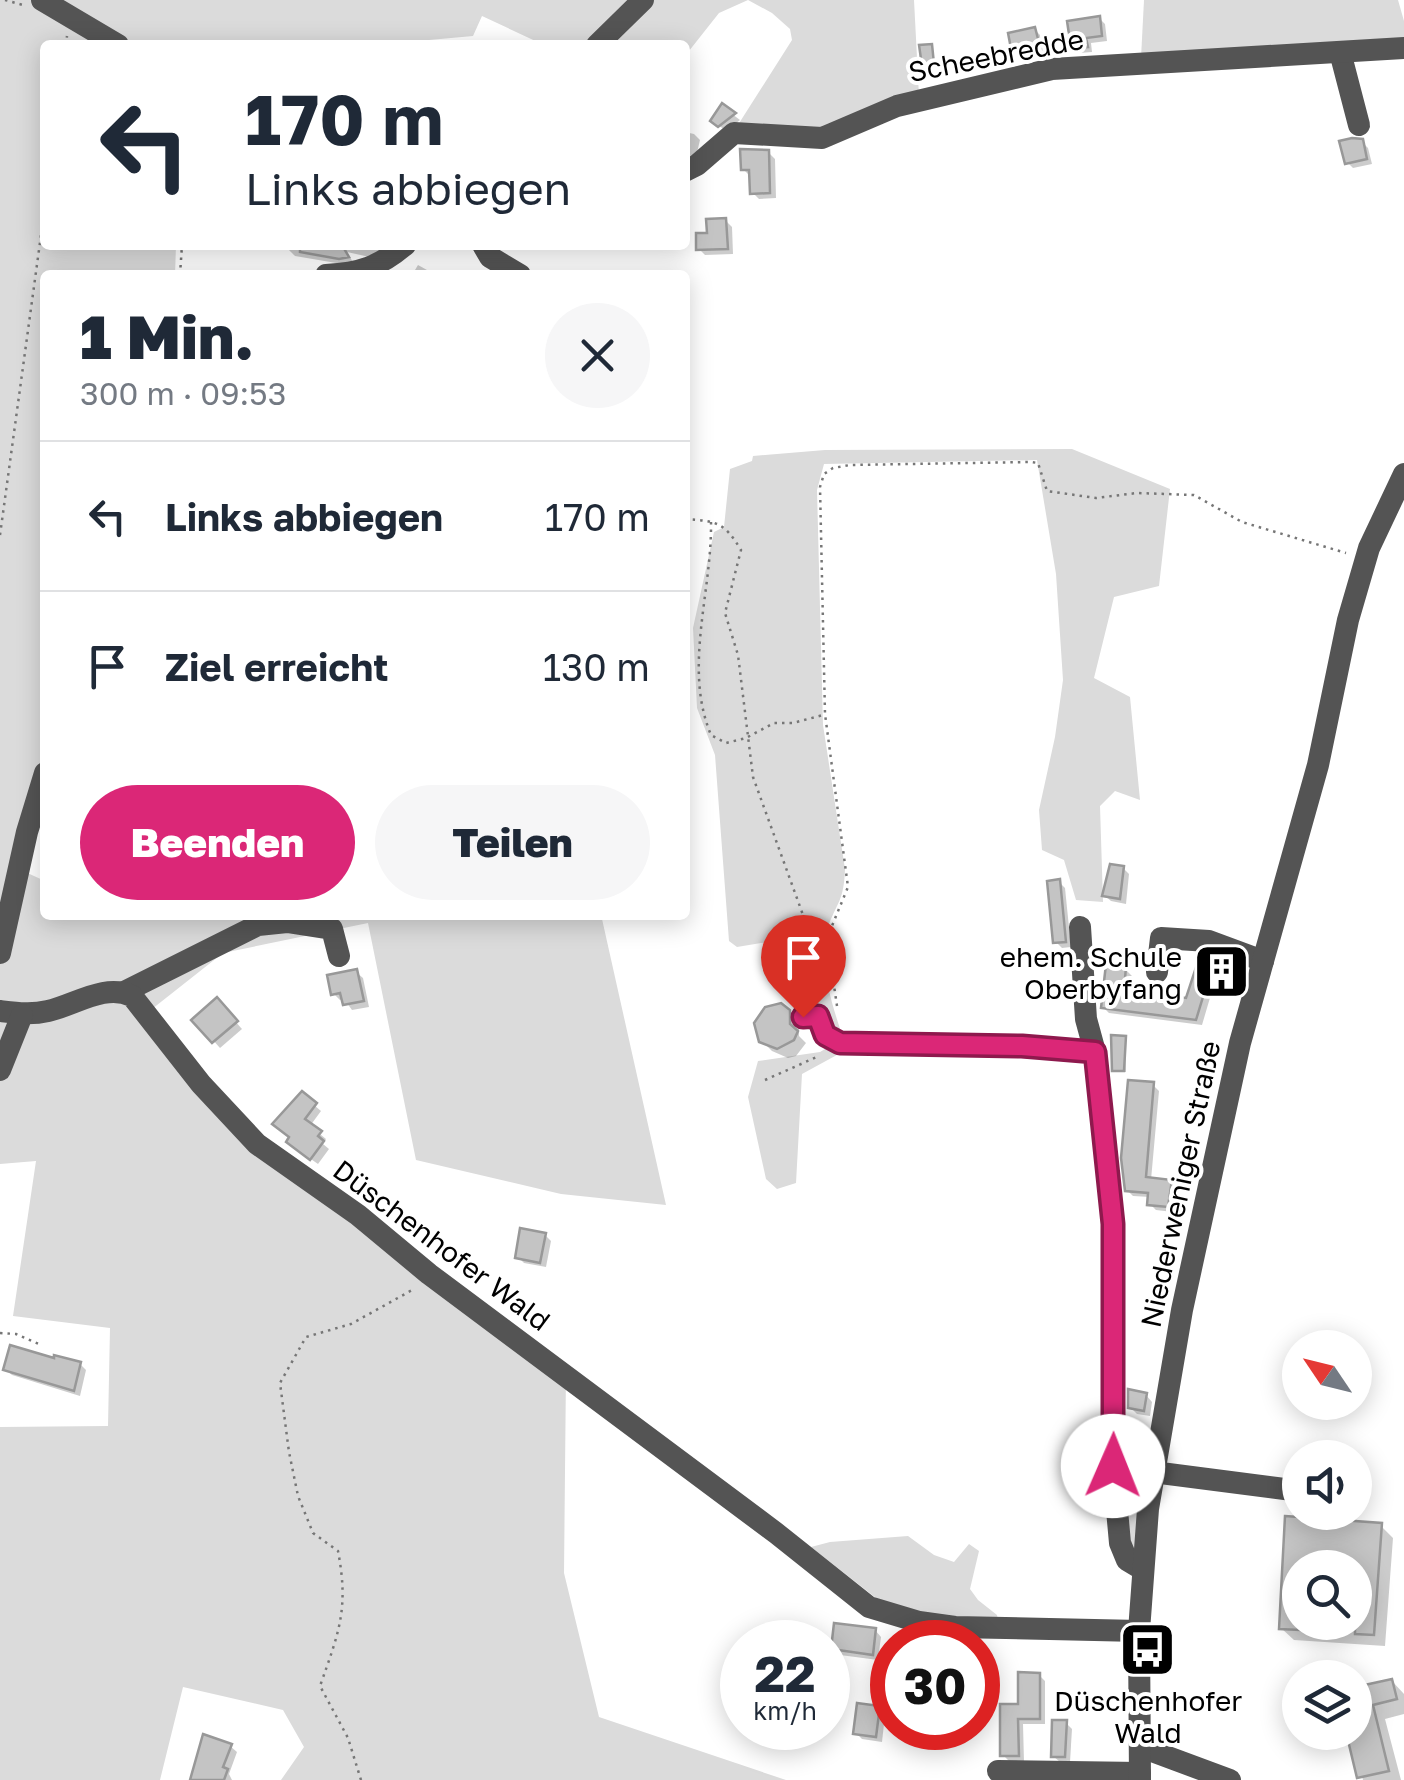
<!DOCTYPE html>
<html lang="de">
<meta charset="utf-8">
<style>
body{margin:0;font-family:"Golos Text",sans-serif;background:#f6f6f7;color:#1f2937;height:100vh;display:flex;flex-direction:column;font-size:38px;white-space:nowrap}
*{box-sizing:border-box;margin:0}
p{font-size:32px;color:#747a83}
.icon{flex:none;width:55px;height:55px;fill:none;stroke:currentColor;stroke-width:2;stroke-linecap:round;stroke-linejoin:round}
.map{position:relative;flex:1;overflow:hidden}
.side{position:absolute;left:40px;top:270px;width:650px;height:650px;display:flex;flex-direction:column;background:#fff;border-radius:10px;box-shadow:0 5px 25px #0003}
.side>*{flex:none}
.hud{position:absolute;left:40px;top:40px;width:650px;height:210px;border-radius:10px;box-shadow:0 5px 25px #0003;background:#fff;color:#1f2937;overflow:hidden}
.needle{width:65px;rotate:305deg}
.fabs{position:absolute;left:1282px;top:1330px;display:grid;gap:20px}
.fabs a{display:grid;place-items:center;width:90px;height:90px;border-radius:50%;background:#fff;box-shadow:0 5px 25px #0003;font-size:50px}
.speed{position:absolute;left:720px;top:1620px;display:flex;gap:20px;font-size:50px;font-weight:700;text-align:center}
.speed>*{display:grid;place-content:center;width:130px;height:130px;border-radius:50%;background:#fff;box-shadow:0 5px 25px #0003;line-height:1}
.speed small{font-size:25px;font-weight:400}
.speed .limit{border:15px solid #d22;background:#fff;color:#111}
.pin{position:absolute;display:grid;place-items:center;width:85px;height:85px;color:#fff;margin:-102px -42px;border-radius:50% 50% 50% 0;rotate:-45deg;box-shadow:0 0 10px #0007}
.pin .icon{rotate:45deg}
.me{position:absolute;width:110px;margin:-55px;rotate:1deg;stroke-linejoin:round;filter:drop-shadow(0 0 8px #0008)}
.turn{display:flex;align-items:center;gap:35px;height:210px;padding:0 40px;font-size:45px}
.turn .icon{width:130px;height:130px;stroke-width:2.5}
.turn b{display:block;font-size:70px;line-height:85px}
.round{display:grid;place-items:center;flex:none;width:105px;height:105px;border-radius:52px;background:#f6f6f7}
.head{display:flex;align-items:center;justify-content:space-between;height:170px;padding:0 40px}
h1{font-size:60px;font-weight:800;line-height:75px}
.button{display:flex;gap:20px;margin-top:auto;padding:20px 40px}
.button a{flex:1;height:115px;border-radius:60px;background:#db2777;color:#fff;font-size:40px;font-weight:800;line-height:115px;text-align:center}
.button a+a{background:#f6f6f7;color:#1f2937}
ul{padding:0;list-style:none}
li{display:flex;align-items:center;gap:30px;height:150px;padding:0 40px;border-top:2px solid #e0e1e3}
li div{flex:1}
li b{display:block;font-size:38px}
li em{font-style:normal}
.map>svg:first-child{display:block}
.green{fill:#dbdbdb}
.shadow{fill:#0003;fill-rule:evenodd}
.building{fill:#c4c4c4;stroke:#989898;stroke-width:2.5}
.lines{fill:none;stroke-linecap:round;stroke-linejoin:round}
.path{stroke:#767676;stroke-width:2.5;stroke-dasharray:2.5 5;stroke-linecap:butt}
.minor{stroke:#545454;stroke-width:22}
.route-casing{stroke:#8e194d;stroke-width:25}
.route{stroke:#db2777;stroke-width:18}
.labels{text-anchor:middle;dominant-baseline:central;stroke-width:8;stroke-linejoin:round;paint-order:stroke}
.street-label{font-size:28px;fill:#000;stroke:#fff}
.poi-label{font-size:28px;fill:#000;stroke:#fff;text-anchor:end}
</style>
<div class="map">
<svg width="1404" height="1780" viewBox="0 0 1404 1780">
<rect width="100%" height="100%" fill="#fff"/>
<!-- green -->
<g class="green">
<polygon points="0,0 635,0 590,45 544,45 482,16 473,36 374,45 45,45 45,245 176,245 175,275 45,275 45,792 23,871 45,881 45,915 578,915 602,919 666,1205 561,1194 416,1160 368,923 223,953 152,1009 229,1113 566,1371 564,1573 599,1717 786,1780 281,1780 304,1747 283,1710 183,1687 160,1780 0,1780 0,1427 108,1426 110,1328 13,1316 36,1161 0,1164"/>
<polygon points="653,0 914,0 919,96 840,127 736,128 792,40 790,29 772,13 748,0 719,13 685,56 685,45 607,45"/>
<polygon points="1144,0 1398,0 1404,21 1404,45 1141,58"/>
<path d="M1072,449L1170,489L1159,586L1114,597L1094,678L1130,697L1140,800L1115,791L1100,806L1103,902L1076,900L1064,860L1042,850L1039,810L1055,737L1063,680L1056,574L1037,460L824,464L817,490L823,725L845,869C844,901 837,902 827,929C816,956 834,1011 843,1038L814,1014L804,936L737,947L729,941L715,755L697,708L693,628L714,532L724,527L730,469L752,461L753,456L825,450Z"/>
<polygon points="832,1045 846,1050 802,1074 796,1183 777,1189 766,1179 748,1097 758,1061 820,1052"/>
<polygon points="1117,1461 1149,1462 1137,1549 1129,1551"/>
<polygon points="908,1536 934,1555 954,1562 969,1544 979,1551 970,1589 978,1600 997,1615 999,1626 899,1616 811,1547 830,1542"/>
</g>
<!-- shadow -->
<g class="shadow">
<polygon points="1100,19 1105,24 1107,41 1091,43 1092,52 1079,53 1074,47"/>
<polygon points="1035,30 1041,36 1045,53 1021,59 1015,52"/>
<polygon points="723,107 740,120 726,131 713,121"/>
<polygon points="685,132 694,134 700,140 696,157 685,155"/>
<polygon points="1362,142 1368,148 1372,164 1353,168 1347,162"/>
<polygon points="768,152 775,159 776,198 759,199 752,192 750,176 743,169"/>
<polygon points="725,220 732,227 733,254 705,255 699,249"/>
<polygon points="293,245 384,245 382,255 374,258 347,252 354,264 348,265 295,256 288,249"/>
<polygon points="418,265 436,275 412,275"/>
<polygon points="1123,868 1129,874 1126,904 1111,901 1104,895"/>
<polygon points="1059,882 1065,888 1071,947 1062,948 1056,942"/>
<polygon points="1231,968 1237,974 1232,998 1212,991 1202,1025 1109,1013 1103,1007 1125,969 1132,976 1129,993 1188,1001"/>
<polygon points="356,972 363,978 369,1007 352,1010 344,999 340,1000 334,994"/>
<polygon points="217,1001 242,1029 220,1048 195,1020"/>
<polygon points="788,1012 799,1023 799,1036 806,1043 796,1056 788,1058 772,1051 761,1040"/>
<polygon points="1125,1038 1126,1072 1117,1072 1114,1069"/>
<polygon points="1153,1085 1159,1091 1151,1180 1171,1183 1177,1189 1173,1212 1156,1210 1150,1204 1150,1197 1133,1196 1127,1190"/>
<polygon points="302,1095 321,1111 310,1126 326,1139 323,1144 329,1149 318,1164 295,1148"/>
<polygon points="545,1235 551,1241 546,1267 524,1263 518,1257"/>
<polygon points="80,1364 86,1370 80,1396 12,1375 5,1369"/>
<polygon points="1146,1395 1152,1402 1150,1416 1137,1414 1130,1407"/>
<path d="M1288,1519L1380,1525L1393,1538L1385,1646L1294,1640L1281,1628ZM1300,1568H1355V1622H1300Z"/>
<polygon points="875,1630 881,1637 878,1660 840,1655 833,1648"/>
<polygon points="828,1654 839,1661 834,1688 828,1687"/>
<polygon points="1039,1675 1045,1681 1045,1724 1023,1724 1024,1762 1009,1761 1003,1755 1020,1706"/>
<polygon points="1392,1681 1404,1694 1404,1714 1385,1719 1401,1780 1363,1780 1349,1733 1338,1735 1335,1732 1355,1732 1355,1698"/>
<polygon points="879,1708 885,1715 882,1742 862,1739 856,1733"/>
<polygon points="1066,1723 1072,1729 1070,1762 1060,1762 1053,1756"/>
<polygon points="230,1746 237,1752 229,1774 232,1780 193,1780"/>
</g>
<!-- building -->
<g class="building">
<polygon points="1100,16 1102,36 1086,38 1088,47 1071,48 1067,21"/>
<polygon points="1035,27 1040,47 1012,54 1008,33"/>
<polygon points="932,44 934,64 922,66 919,45"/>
<polygon points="722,103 736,113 718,127 710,121"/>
<polygon points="1352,138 1363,139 1367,159 1345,164 1339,141"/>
<polygon points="740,149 769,150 770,193 750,194 749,170 741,170"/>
<polygon points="726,218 728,249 696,250 696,233 707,233 706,219"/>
<polygon points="300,245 342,245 349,257 339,259 300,252"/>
<polygon points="1110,864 1124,866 1120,899 1102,896"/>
<polygon points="1060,879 1066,942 1053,943 1047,881"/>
<polygon points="1200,955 1232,966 1226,993 1206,987 1196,1020 1101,1008 1106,964 1126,967 1124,990 1186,998"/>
<polygon points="357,969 364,1001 343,1005 340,993 331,995 327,975"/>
<polygon points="217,997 238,1021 212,1043 191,1020"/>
<polygon points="781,1003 790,1010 790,1024 798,1031 794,1040 777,1049 759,1042 754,1023 765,1007"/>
<polygon points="1111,1035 1126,1036 1124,1071 1112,1071"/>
<polygon points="1128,1080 1154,1082 1146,1177 1172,1180 1168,1207 1147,1205 1148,1193 1125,1191 1121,1158"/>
<polygon points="302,1091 317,1103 305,1119 322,1131 318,1136 324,1141 310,1160 286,1142 289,1137 272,1124"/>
<polygon points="520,1228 546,1233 540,1263 515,1258"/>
<polygon points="10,1345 54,1358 54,1355 81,1362 74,1391 3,1370"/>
<polygon points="1128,1389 1147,1393 1144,1411 1128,1408"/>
<polygon points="1285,1516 1382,1523 1374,1635 1355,1634 1355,1568 1300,1568 1300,1630 1279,1629"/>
<polygon points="834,1623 876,1628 873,1655 831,1649"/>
<polygon points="1018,1672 1040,1673 1040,1719 1018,1719 1019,1756 1000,1756 1000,1704 1018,1704"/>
<polygon points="1392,1679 1397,1699 1373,1705 1389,1771 1357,1778 1346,1732 1355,1732 1355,1695 1362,1694 1360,1686"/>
<polygon points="857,1703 880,1706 876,1737 853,1734"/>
<polygon points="1052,1720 1067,1720 1065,1757 1051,1757"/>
<polygon points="203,1734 232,1744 223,1767 228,1769 224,1780 190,1780"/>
</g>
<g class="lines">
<!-- path -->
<g class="path">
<polyline points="5,0 23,5"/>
<polyline points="66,45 67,36"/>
<polyline points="180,275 182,245"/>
<path d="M685,519C717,521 724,522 741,550L725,613L738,655L753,777L807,926L816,995"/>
<path d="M711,522C712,593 683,668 711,735L726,743L746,738L774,723H793L823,715"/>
<polyline points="0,535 45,206"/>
<polyline points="837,1006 827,938 848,887 825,714 820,487 824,474 833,468 850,465 1031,462 1038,463 1047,491 1096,498 1137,493 1194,495 1242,522 1346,553"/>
<polyline points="765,1080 819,1056"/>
<polyline points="0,1333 16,1334 39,1344"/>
<path d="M361,1780L348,1738L320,1686C339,1632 349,1609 338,1551L313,1533L298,1496L289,1452L280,1383L306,1337L351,1324L414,1289"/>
</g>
<!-- minor -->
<g class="minor">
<polyline points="42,0 118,45"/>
<polyline points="597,45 643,0"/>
<polyline points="1340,52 1359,125"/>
<polyline points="685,171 697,165 734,133 822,138 897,106 1052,69 1404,48"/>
<polyline points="483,245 490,257 520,275"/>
<path d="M326,275C360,273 379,267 405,245"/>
<polyline points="1080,927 1086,1019 1095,1052 1113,1225 1113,1466 1120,1543 1127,1560 1142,1569"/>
<polyline points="0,953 27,832 45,773"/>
<polyline points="1157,972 1161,938 1209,941 1263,961"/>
<polyline points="124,992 258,925 287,922 332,929 339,956"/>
<path d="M0,1011C17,1013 31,1015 48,1011C75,1005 105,983 132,996L201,1084L257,1144L358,1215L429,1274L776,1533L869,1607L919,1622L955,1627L1139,1631"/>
<polyline points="803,1017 819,1016 825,1035 841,1043 1021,1046 1095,1052"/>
<polyline points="0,1070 22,1015"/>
<polyline points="1153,1472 1300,1491"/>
<polyline points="1141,1747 1230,1780"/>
<polyline points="998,1771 1140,1773"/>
<polyline points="1140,1780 1139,1631 1148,1509 1182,1310 1240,1043 1318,765 1348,620 1369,548 1404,474"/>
</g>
</g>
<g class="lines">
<defs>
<polyline id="route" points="803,1017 818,1016 825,1035 840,1043 1022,1046 1095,1052 1113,1224 1113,1466"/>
</defs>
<!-- route casing -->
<use href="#route" class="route-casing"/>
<!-- route -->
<use href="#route" class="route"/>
</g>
<!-- icons -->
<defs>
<symbol id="building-square" viewBox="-11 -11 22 22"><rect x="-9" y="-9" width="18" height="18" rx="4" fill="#000" stroke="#fff"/><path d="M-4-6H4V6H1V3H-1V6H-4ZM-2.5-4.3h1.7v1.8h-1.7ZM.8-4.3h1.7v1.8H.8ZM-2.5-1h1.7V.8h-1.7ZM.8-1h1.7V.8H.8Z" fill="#fff"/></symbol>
<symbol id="bus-square" viewBox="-11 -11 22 22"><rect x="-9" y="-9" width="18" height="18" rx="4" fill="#000" stroke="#fff"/><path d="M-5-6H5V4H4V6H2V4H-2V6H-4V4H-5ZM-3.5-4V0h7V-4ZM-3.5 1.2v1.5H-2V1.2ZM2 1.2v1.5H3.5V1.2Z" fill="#fff"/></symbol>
</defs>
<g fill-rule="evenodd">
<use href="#building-square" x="1190" y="940" width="63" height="63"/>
<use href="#bus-square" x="1116" y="1618" width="63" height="63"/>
</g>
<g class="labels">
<!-- street labels -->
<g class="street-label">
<text transform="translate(996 55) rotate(-11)">Scheebredde</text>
<text transform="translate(1180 1184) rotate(-78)">Niederweniger Straße</text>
<text transform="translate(442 1245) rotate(37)">Düschenhofer Wald</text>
</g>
<!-- poi labels -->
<g class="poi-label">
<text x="1182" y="956">ehem. Schule<tspan x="1182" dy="32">Oberbyfang</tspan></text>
<text x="1148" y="1700" text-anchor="middle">Düschenhofer<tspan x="1148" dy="32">Wald</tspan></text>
</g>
</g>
</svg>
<div class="fabs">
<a><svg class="needle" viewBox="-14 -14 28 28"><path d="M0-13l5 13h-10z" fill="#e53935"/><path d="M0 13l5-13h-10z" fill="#747a83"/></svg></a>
<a><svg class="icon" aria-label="sound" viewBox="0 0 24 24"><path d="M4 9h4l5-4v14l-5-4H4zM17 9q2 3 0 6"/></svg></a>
<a><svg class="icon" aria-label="search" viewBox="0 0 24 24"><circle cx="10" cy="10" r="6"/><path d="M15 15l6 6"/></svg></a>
<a><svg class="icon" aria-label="layers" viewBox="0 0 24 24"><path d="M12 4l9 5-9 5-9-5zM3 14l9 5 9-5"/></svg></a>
</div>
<div class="speed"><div>22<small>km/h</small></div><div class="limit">30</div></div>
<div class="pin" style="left:803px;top:1017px;background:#d93025"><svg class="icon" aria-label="arrive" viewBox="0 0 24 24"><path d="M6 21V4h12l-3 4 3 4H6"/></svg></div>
<svg class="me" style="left:1113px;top:1466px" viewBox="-20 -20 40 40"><circle r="19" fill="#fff"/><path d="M0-13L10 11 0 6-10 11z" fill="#db2777"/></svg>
<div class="hud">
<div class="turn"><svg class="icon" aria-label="left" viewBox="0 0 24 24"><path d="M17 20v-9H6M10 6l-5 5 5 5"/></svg><div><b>170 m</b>Links abbiegen</div></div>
</div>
<section class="side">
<div class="head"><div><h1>1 Min.</h1><p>300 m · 09:53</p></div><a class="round"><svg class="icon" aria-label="close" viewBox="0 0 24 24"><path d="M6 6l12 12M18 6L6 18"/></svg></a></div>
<ul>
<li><svg class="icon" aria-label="left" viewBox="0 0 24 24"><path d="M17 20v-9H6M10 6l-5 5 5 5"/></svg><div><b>Links abbiegen</b></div><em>170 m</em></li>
<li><svg class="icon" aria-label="arrive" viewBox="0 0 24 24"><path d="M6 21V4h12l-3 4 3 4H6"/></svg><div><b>Ziel erreicht</b></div><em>130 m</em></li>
</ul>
<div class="button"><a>Beenden</a><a>Teilen</a></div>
</section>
</div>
